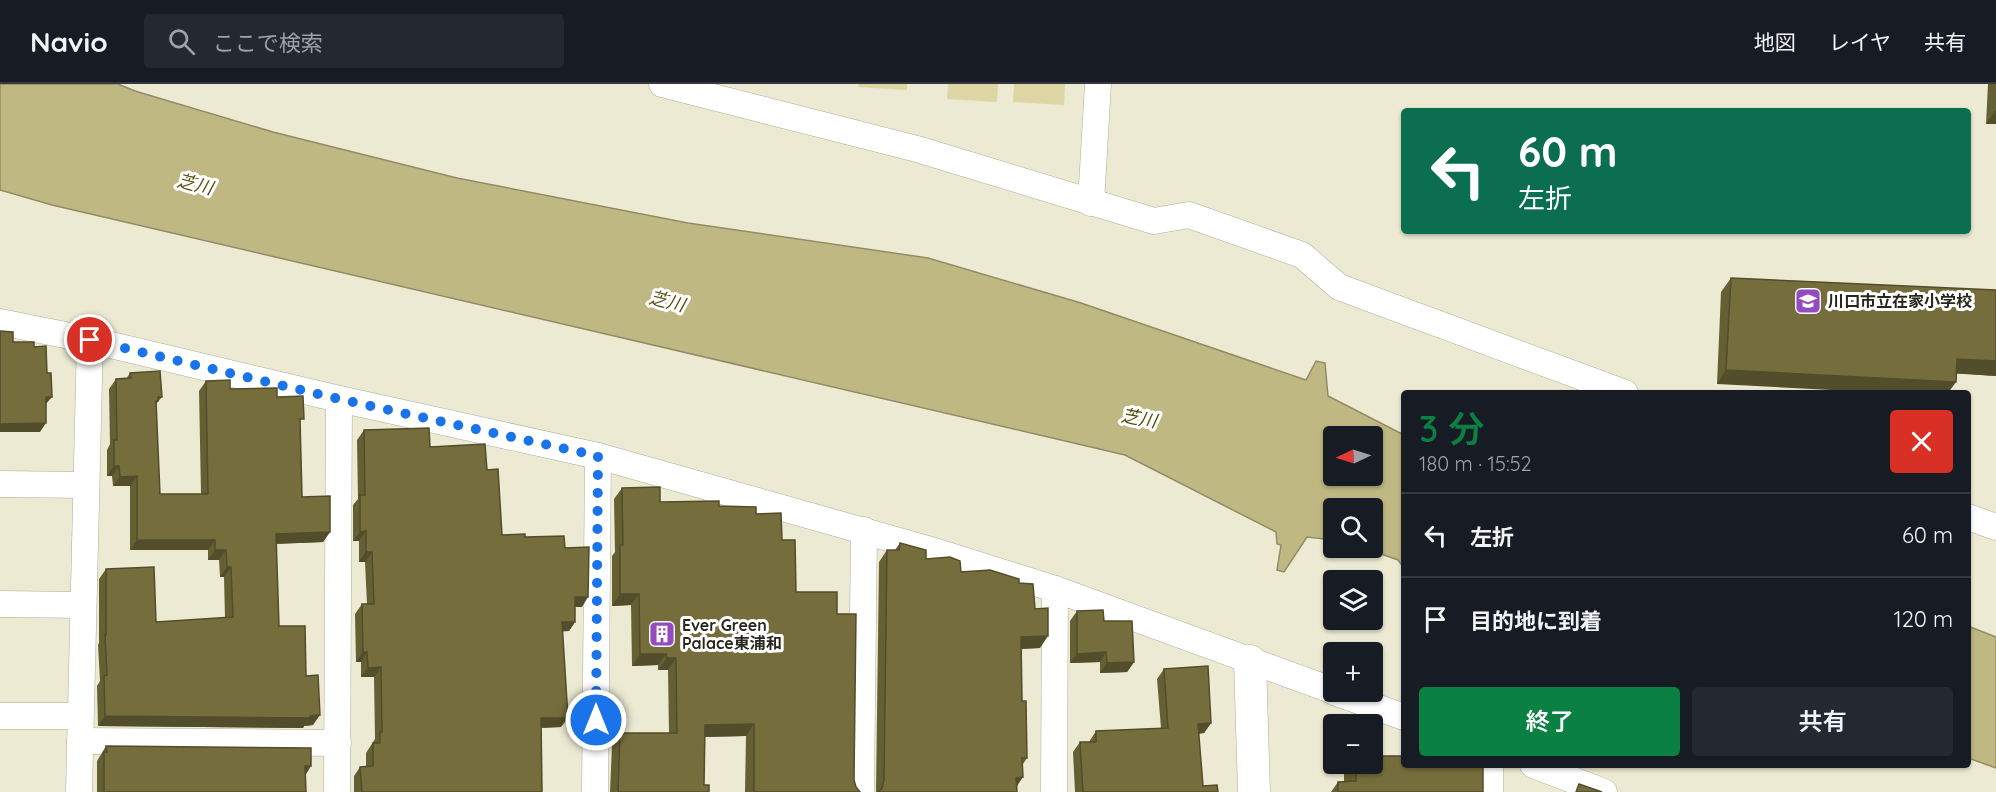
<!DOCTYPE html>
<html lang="ja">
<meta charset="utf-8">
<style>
body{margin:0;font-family:Quicksand,"Noto Sans JP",sans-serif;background:#242831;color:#f1f3f6;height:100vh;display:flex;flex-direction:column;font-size:22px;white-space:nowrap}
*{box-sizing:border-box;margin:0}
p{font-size:20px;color:#9ea1a6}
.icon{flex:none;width:33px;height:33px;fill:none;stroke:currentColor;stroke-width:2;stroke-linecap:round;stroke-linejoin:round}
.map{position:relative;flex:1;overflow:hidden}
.side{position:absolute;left:1401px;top:306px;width:570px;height:378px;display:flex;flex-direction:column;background:#171b24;border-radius:6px;box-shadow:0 2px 4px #0004}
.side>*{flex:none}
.top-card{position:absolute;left:1401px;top:24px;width:570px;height:126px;border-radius:6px;box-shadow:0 2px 4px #0004;background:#0b6e4f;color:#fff;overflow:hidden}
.needle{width:39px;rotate:266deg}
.buttons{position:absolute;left:1323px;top:342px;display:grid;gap:12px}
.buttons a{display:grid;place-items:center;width:60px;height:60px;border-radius:6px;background:#171b24;box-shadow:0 2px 4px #0004;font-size:30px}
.pin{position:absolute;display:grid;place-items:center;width:51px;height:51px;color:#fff;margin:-26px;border:3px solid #fff;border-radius:50%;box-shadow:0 2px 6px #0007}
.me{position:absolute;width:66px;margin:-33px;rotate:0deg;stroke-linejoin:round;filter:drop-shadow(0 0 4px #0008)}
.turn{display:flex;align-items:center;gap:21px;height:126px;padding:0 18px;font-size:27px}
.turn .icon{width:78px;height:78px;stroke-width:2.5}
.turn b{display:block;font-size:42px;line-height:51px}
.round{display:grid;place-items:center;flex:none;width:63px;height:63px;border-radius:6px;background:#242831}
.summary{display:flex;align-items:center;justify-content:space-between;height:102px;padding:0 18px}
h1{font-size:36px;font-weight:600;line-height:45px;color:#0b8043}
.primary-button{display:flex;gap:12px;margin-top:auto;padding:12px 18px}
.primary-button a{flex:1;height:69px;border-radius:6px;background:#0b8043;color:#fff;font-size:24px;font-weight:600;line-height:69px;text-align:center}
.primary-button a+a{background:#242831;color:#f1f3f6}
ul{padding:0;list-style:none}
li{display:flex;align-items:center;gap:18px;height:84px;padding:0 18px;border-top:2px solid #363941}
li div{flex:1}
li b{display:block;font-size:22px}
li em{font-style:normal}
header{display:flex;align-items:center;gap:36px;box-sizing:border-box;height:84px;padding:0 30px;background:#171b24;border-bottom:2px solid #363941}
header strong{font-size:28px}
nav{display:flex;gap:33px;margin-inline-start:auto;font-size:21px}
.search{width:420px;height:54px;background:#242831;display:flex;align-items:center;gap:15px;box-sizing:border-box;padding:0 21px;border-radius:6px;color:#9ea1a6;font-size:22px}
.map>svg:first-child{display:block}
.green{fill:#ddd6a4}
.water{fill:#bfb883;stroke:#928c65;stroke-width:1.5;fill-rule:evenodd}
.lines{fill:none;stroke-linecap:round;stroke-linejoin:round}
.minor-casing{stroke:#b0ad97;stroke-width:27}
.tertiary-casing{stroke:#b0ad97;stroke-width:33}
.minor{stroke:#fff;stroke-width:26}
.tertiary{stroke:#fff;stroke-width:32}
.wall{fill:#655f34}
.shaded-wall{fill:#524d2a}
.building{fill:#756e3c;stroke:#524d2a;stroke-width:1.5}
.route{stroke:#1a73e8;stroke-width:10;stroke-dasharray:0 18}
.labels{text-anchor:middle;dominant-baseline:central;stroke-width:6;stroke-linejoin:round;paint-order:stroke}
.poi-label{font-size:16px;font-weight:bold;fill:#28271e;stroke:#fff;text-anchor:start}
.water-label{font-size:18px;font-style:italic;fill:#544c0b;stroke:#fff}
</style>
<header>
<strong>Navio</strong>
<div class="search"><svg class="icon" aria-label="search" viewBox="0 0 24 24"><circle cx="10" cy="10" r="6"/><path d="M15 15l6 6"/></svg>ここで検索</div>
<nav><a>地図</a><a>レイヤ</a><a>共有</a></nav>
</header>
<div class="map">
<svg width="1996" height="708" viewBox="0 0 1996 708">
<rect width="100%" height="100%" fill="#ecead2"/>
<!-- green -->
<g class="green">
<polygon points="859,0 907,0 907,6 858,3"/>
<polygon points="948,0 998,0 997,18 947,15"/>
<polygon points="1014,0 1065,0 1064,21 1013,18"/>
</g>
<!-- water -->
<g class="water">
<path d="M0,0H118L135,7L273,48L457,94L688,139L928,174L1081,219L1306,296L1316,277L1325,279L1328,312L1404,351V484L1398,476L1364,464H1372V424H1334L1333,456L1307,453L1284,488L1277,486L1281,461L1277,460L1276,448L1125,371L52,121L0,106ZM1334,352H1372V392H1334Z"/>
<polygon points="1968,542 1996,553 1996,684 1968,674"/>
</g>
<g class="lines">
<defs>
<g id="minor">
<polyline points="662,0 917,65 1154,137 1189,131 1302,171 1339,203 1625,309"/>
<polyline points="1091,119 1098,0"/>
<polyline points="0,238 90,256 339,315 598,372 931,466 1055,505 1334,607"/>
<polyline points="0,400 86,401"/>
<polyline points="1968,433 1996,443"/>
<polyline points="0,520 83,521"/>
<polyline points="1334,608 1404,633"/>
<polyline points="0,632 80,632"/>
<polyline points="80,657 338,659"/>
<polyline points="1533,681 1604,708"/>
<polyline points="79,708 90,256"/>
<polyline points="337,708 339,315"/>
<polyline points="595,708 598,372"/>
<polyline points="861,708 864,446"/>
<polyline points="1054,708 1055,505"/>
<polyline points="1490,708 1490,681"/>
</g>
<polyline id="tertiary" points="1250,577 1254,708"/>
</defs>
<!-- minor casing -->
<use href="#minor" class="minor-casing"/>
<!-- tertiary casing -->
<use href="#tertiary" class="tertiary-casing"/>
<!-- minor -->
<use href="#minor" class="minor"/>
<!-- tertiary -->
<use href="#tertiary" class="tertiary"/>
</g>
<!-- wall -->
<g class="wall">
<polygon points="1988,0 1996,0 1996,40 1986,40"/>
<polygon points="1731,194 1996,292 1956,289 1717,300 1721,208"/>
<polygon points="130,289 162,313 156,320 160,410 201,410 199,307 206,297 230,305 277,313 300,340 302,413 330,448 323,458 276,460 279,542 306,592 313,641 304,642 303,644 98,642 97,602 100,597 98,561 99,559 99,495 106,485 156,538 225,534 224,493 220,493 219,476 208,476 208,466 130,466 130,402 113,402 112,392 107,392 107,366 110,360 109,305 116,295 126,295"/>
<polygon points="364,346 430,363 487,386 502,451 525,453 565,464 582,523 575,523 575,538 569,547 563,547 561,643 541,644 542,708 354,708 354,692 360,683 366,682 366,669 375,655 374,593 361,593 361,578 356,578 355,530 362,520 367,520 365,478 359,478 359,457 353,457 353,421 358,415 357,356"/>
<polygon points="622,404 660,418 719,422 756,430 782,456 796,508 837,530 854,696 856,703 860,708 745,708 746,652 705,653 704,701 709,708 610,708 612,661 620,649 669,649 668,586 658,586 658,581 632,582 631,521 612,522 612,472 615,468 614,415"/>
<polygon points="900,459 926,475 961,488 1019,499 1035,525 1040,564 1021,565 1022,617 1027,674 1023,680 1017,703 1017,708 876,708 879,478 887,466 895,466"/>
<polygon points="1077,527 1104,537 1134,578 1127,588 1100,589 1100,578 1070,579 1070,537"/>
<polygon points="1164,585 1211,639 1204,649 1198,650 1203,702 1218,708 1075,708 1073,668 1080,658 1089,658 1096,647 1161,644 1157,595"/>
<polygon points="106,662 306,691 306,708 97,708 97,677"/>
<polygon points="1351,680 1372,680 1483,708 1331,708 1338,698 1344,698 1344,690"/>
</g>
<!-- shaded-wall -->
<g class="shaded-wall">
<polygon points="1996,26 1996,40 1986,40"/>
<polygon points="1957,275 1996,277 1996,292 1947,289"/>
<polygon points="1726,286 1956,298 1948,309 1890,309 1717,300"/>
<polygon points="46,313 52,313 45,321"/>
<polygon points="46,339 40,348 0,348 0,340"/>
<polygon points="114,382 119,382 112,392 107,392"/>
<polygon points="137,392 130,402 113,402 120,393"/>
<polygon points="366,447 359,457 353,457 360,448"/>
<polygon points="330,448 323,458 269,460 276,450"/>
<polygon points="137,456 215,456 208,466 130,466"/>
<polygon points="215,466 226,466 219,476 208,476"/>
<polygon points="366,468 372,468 365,478 359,478"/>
<polygon points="227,483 231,483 224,493 220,493"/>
<polygon points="620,510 639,510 631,521 612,522"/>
<polygon points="575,513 588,513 582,523 568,523"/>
<polygon points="562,538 575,538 569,547 555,548"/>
<polygon points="1048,552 1040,564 1013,565 1021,553"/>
<polygon points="363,568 367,568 361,578 356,578"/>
<polygon points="1106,568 1100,578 1070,579 1077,570"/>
<polygon points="640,570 666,570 658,581 632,582"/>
<polygon points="667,574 676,574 668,586 658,586"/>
<polygon points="1134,578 1127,588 1100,589 1107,579"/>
<polygon points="381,583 374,593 361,593 368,584"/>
<polygon points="320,631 313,641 304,642 303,644 98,642 105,632"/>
<polygon points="541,634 568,634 561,643 534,644"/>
<polygon points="1211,639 1204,649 1191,650 1198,640"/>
<polygon points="754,640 746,652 697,653 705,641"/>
<polygon points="305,682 311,682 305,692"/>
<polygon points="1023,693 1015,705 1016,694"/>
</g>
<!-- building -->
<g class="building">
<polygon points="1731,194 1996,206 1996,277 1957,275 1956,298 1726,286"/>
<polygon points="0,247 13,248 13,258 34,258 34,263 46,262 47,289 51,289 52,313 46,313 46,339 0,340"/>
<polygon points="160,287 162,313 158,313 158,317 156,317 160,410 208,410 206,297 230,296 230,305 275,304 277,304 277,313 303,312 304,335 300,335 302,413 330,412 330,448 276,450 279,542 305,542 306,592 318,591 320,631 310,632 310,634 105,632 104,592 107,591 105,551 106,551 106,485 154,483 156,538 233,533 231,483 227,483 226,466 215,466 215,456 137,456 137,392 120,393 119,382 114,382 114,356 117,356 116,295 131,294 130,289"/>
<polygon points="429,344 430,363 485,360 487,386 498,385 502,451 525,450 525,453 564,452 565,464 589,463 588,513 575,513 575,538 562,538 568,634 541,634 542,708 362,708 360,683 373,682 373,659 380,659 380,648 382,648 381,583 368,584 367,568 363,568 362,520 374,520 372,468 366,468 366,447 360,448 360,411 365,411 364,346"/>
<polygon points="660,403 660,418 719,417 719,422 756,423 756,430 781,429 782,456 795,456 796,508 837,508 837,530 856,530 854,696 856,703 860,708 754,708 754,640 705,641 704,701 709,701 709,708 618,708 620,649 677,649 676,574 667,574 666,570 640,570 639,510 620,510 620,461 623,461 622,404"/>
<polygon points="900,459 926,466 926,475 950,473 960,477 961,488 990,486 1019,495 1019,499 1033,500 1035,525 1048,524 1048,552 1021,553 1022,617 1026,617 1027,674 1022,674 1023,693 1016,694 1017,708 878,708 882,704 884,696 887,466 899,466"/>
<polygon points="1103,526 1104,537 1132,537 1134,578 1107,579 1106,568 1077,570 1077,527"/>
<polygon points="1208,582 1211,639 1198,640 1203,702 1217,701 1218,708 1083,708 1080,658 1096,658 1096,647 1168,644 1164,585"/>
<polygon points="106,662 311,664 311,682 305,682 306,708 104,708 104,668 107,668"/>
<polygon points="1372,672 1404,672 1404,681 1483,681 1483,708 1338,708 1338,698 1356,697 1356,680 1372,680"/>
<polygon points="1579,700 1602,708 1576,708"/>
</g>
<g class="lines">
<!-- route -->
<polyline class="route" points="90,256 339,315 598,372 596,636"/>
</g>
<!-- icons -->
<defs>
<symbol id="school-square" viewBox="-11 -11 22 22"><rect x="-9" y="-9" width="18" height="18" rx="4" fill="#954bbe" stroke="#fff"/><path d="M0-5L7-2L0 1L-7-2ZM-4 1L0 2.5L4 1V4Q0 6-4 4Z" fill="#fff"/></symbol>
<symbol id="building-square" viewBox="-11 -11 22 22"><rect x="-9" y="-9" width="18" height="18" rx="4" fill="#954bbe" stroke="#fff"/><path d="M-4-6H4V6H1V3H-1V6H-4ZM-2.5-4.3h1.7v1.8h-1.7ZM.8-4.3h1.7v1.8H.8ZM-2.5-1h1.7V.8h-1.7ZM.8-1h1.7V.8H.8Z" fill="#fff"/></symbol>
</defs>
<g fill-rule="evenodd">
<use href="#school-square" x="1793" y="202" width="30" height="30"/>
<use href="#building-square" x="647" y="535" width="30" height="30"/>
</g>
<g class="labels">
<!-- poi labels -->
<g class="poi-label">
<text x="1828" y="217">川口市立在家小学校</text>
<text x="682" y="541">Ever Green<tspan x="682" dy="18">Palace東浦和</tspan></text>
</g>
<!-- water labels -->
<g class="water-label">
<text transform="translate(195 100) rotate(14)">芝川</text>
<text transform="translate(667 217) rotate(14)">芝川</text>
<text transform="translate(1139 334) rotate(10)">芝川</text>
</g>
</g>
</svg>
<div class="buttons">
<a><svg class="needle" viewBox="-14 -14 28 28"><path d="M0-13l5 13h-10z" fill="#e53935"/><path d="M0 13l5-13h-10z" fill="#9ea1a6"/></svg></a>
<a><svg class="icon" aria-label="search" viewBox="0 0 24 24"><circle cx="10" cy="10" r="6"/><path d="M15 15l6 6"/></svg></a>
<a><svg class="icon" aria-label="layers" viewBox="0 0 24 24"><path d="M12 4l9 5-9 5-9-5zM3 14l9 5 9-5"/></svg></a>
<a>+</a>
<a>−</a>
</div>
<div class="pin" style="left:90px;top:256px;background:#d93025"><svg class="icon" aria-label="arrive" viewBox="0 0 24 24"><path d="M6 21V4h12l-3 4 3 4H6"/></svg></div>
<svg class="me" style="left:596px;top:636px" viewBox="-20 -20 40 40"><circle r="17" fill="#1a73e8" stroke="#fff" stroke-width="3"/><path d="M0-11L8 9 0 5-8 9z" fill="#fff"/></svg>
<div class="top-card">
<div class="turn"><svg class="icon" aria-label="left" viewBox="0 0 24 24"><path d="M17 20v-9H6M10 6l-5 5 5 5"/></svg><div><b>60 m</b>左折</div></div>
</div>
<section class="side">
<div class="summary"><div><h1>3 分</h1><p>180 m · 15:52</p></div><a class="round" style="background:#d93025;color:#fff"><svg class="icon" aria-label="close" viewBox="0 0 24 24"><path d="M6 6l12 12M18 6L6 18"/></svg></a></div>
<ul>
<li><svg class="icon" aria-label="left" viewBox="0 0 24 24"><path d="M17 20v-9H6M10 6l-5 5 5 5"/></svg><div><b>左折</b></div><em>60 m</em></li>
<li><svg class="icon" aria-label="arrive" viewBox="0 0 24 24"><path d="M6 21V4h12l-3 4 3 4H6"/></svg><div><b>目的地に到着</b></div><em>120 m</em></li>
</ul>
<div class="primary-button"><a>終了</a><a>共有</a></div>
</section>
</div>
